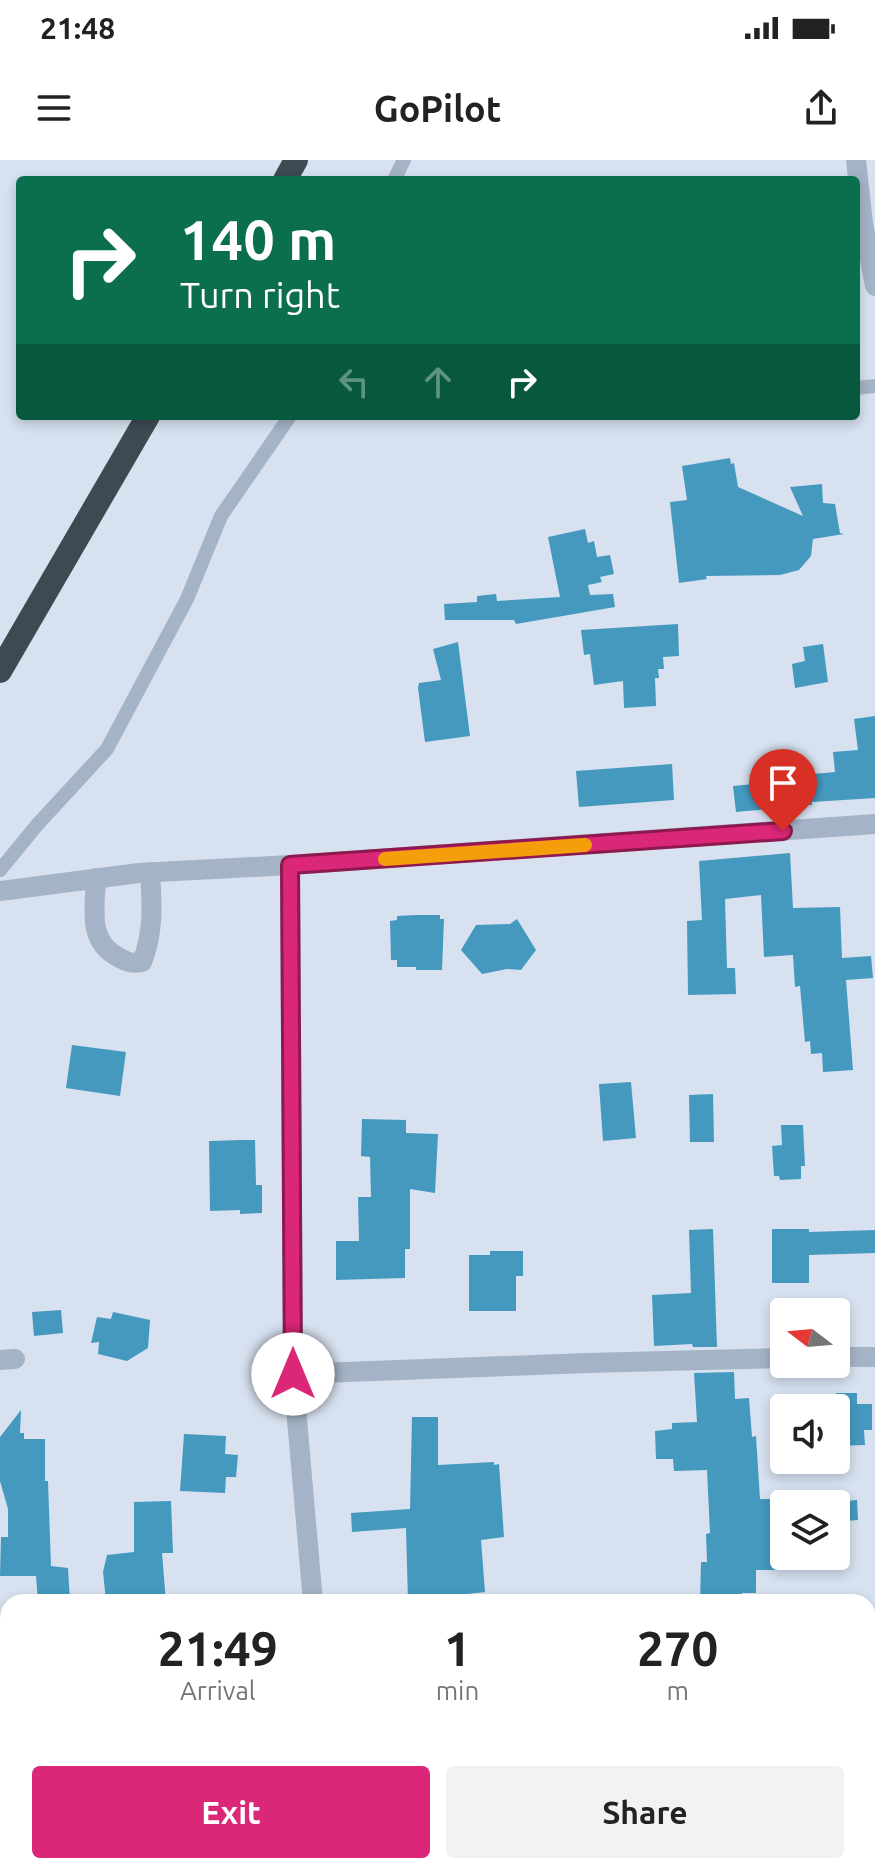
<!DOCTYPE html>
<style>
body{margin:0;font-family:Ubuntu,sans-serif;background:#f2f2f2;color:#222;height:100vh;display:flex;flex-direction:column;font-size:30px;white-space:nowrap}
*{box-sizing:border-box;margin:0}
p{font-size:26px;color:#767676}
.icon{flex:none;width:44px;height:44px;fill:none;stroke:currentColor;stroke-width:2;stroke-linecap:round;stroke-linejoin:round}
.map{position:relative;flex:1;overflow:hidden}
.drawer{position:absolute;left:0px;top:1434px;width:876px;height:280px;display:flex;flex-direction:column;background:#fff;border-radius:24px 24px 0 0;box-shadow:0 4px 12px #0003}
.drawer>*{flex:none}
.top-card{position:absolute;left:16px;top:16px;width:844px;height:244px;border-radius:8px;box-shadow:0 4px 12px #0003;background:#0b6e4f;color:#fff;overflow:hidden}
.needle{width:52px;rotate:286deg}
.fabs{position:absolute;left:770px;top:1138px;display:grid;gap:16px}
.fabs a{display:grid;place-items:center;width:80px;height:80px;border-radius:8px;background:#fff;box-shadow:0 4px 12px #0003;font-size:40px}
.pin{position:absolute;display:grid;place-items:center;width:68px;height:68px;color:#fff;margin:-82px -34px;border-radius:50% 50% 50% 0;rotate:-45deg;box-shadow:0 0 8px #0007}
.pin .icon{rotate:45deg}
.me{position:absolute;width:88px;margin:-44px;rotate:0deg;stroke-linejoin:round;filter:drop-shadow(0 0 6px #0008)}
.turn{display:flex;align-items:center;gap:28px;height:168px;padding:0 32px;font-size:36px}
.turn .icon{width:104px;height:104px;stroke-width:2.5}
.turn b{display:block;font-size:56px;line-height:68px}
.lanes{display:flex;align-items:center;height:76px;padding:0 32px;background:#0003;justify-content:center;gap:40px;direction:ltr}
.lanes .off{opacity:.35}
.eta{display:flex;justify-content:space-evenly;align-items:center;height:136px;text-align:center}
.eta b{font-size:48px;font-weight:600;line-height:56px}
.action{display:flex;gap:16px;margin-top:auto;padding:16px 32px}
.action a{flex:1;height:92px;border-radius:8px;background:#db2777;color:#fff;font-size:32px;font-weight:600;line-height:92px;text-align:center}
.action a+a{background:#f2f2f2;color:#222}
.status{display:flex;justify-content:space-between;align-items:center;height:56px;padding:0 40px;background:#fff;direction:ltr}
.status svg{height:22px;fill:currentColor}
header{display:flex;justify-content:space-between;align-items:center;height:104px;padding:0 32px;background:#fff;font-size:36px;font-weight:600}
.map>svg:first-child{display:block}
.green{fill:#a798bc}
.building{fill:#4599bf}
.lines{fill:none;stroke-linecap:round;stroke-linejoin:round}
.lane{stroke:#a4b4c6;stroke-width:14}
.street{stroke:#a4b4c6;stroke-width:20}
.highway{stroke:#3d4a52;stroke-width:24}
.route-casing{stroke:#8e194d;stroke-width:20}
.route{stroke:#db2777;stroke-width:14}
.slow{stroke:#f59e0b;stroke-width:14}
</style>
<div class="status"><b>21:48</b><svg viewBox="0 0 49 12"><path d="M0 12V9h3v3zM5 12V6h3v6zM10 12V3h3v9zM15 12V0h3v12zM26 1h20v11H26zM47 4h2v5h-2z"/></svg></div>
<header><svg class="icon" aria-label="menu" viewBox="0 0 24 24"><path d="M4 6h16M4 12h16M4 18h16"/></svg>GoPilot<svg class="icon" aria-label="share" viewBox="0 0 24 24"><path d="M12 15V3M7 8l5-5 5 5M5 13v7h14v-7"/></svg></header>
<div class="map">
<svg width="875" height="1714" viewBox="0 0 875 1714">
<rect width="100%" height="100%" fill="#d7e1ef"/>
<!-- green -->
<polygon class="green" points="565,1706 794,1706 794,1714 568,1714"/>
<!-- building -->
<g class="building">
<polygon points="730,298 731,304 734,303 738,327 803,356 790,327 822,324 823,343 835,344 840,373 844,374 813,379 811,396 799,410 780,415 706,416 707,419 679,423 670,342 687,340 682,306"/>
<polygon points="585,369 588,383 594,381 597,397 610,395 614,414 600,417 602,422 588,425 590,435 613,434 615,447 516,464 514,460 445,460 444,444 477,442 477,436 496,434 497,441 560,437 548,377"/>
<polygon points="678,464 679,496 663,497 664,509 658,509 659,518 655,518 656,546 624,548 623,521 594,525 590,494 584,495 581,470"/>
<polygon points="458,482 470,576 425,582 418,528 419,523 441,520 433,489"/>
<polygon points="823,484 828,522 795,528 792,504 805,501 803,487"/>
<polygon points="875,556 875,638 812,642 812,645 736,652 733,626 814,618 813,614 835,612 833,592 858,590 854,559"/>
<polygon points="672,604 674,640 579,647 576,611"/>
<polygon points="790,693 793,748 840,747 842,798 871,796 873,818 846,820 853,910 823,912 822,893 811,894 810,881 805,882 800,826 795,827 793,795 764,797 761,735 725,739 727,808 735,808 736,834 688,835 687,761 702,760 699,701"/>
<polygon points="415,755 440,755 440,759 444,759 442,810 416,810 416,807 397,807 397,800 391,800 390,761 397,760 397,756"/>
<polygon points="517,759 536,790 521,810 507,809 482,814 461,790 476,765 510,764"/>
<polygon points="72,885 126,892 120,936 66,928"/>
<polygon points="631,922 636,978 603,981 599,924"/>
<polygon points="713,934 714,982 690,982 689,935"/>
<polygon points="362,959 406,960 406,973 438,974 435,1033 410,1029 410,1089 405,1089 405,1118 336,1120 336,1081 359,1081 358,1037 371,1037 370,997 361,996"/>
<polygon points="781,965 803,965 805,1006 801,1006 801,1019 780,1020 779,1016 774,1016 772,986 782,985"/>
<polygon points="242,980 255,980 256,1025 262,1025 262,1053 240,1054 240,1050 210,1051 209,981"/>
<polygon points="713,1069 717,1187 693,1187 692,1184 654,1186 652,1135 691,1133 689,1070"/>
<polygon points="772,1069 809,1069 809,1072 875,1070 875,1093 809,1095 809,1123 772,1123"/>
<polygon points="490,1091 523,1091 523,1116 516,1116 516,1151 469,1151 469,1095 490,1095"/>
<polygon points="61,1150 63,1173 34,1176 32,1152"/>
<polygon points="113,1152 150,1160 148,1188 127,1201 98,1194 99,1182 91,1183 97,1157 111,1159"/>
<polygon points="734,1212 735,1239 749,1238 752,1277 756,1276 760,1339 784,1339 784,1410 756,1410 756,1433 742,1433 742,1442 700,1442 701,1402 707,1402 706,1374 710,1373 707,1310 674,1311 673,1299 656,1299 655,1271 672,1269 672,1263 697,1262 694,1213"/>
<polygon points="836,1233 857,1233 857,1244 872,1244 872,1270 864,1270 865,1285 836,1286"/>
<polygon points="21,1250 20,1273 24,1273 24,1279 45,1279 45,1321 48,1321 51,1406 68,1408 70,1442 38,1442 36,1416 0,1416 1,1377 8,1377 8,1349 0,1321 0,1277"/>
<polygon points="412,1257 438,1257 438,1305 494,1302 494,1305 499,1304 504,1377 481,1380 485,1432 450,1436 450,1441 446,1442 408,1442 406,1368 352,1372 351,1353 410,1349"/>
<polygon points="184,1274 226,1276 225,1294 238,1295 236,1317 226,1317 225,1333 180,1331"/>
<polygon points="857,1340 858,1360 836,1362 836,1342"/>
<polygon points="171,1341 173,1393 162,1393 166,1442 106,1441 103,1412 107,1395 134,1392 134,1342"/>
</g>
<g class="lines">
<!-- lane -->
<g class="lane">
<polyline points="394,20 404,0"/>
<polyline points="856,228 875,226"/>
<polyline points="0,710 37,665 107,589 187,439 221,356 290,256"/>
</g>
<!-- street -->
<g class="street">
<polyline points="856,0 863,63 875,126"/>
<polyline points="290,705 293,1214 313,1442"/>
<path d="M96,718C95,748 87,781 118,797C127,802 132,804 142,802C154,772 152,744 150,712"/>
<polyline points="0,731 139,713 290,705 875,664"/>
<polyline points="836,1197 875,1197"/>
<polyline points="0,1200 15,1199"/>
<polyline points="293,1214 587,1203 784,1198"/>
<polyline points="868,1475 875,1475"/>
<polyline points="0,1639 8,1639"/>
<polyline points="306,1706 306,1714"/>
</g>
<!-- highway -->
<g class="highway">
<polyline points="285,20 296,0"/>
<polyline points="0,511 148,256"/>
</g>
</g>
<g class="lines">
<defs>
<polyline id="route" points="293,1214 290,705 783,671"/>
</defs>
<!-- route casing -->
<use href="#route" class="route-casing"/>
<!-- route -->
<use href="#route" class="route"/>
<!-- slow -->
<polyline class="slow" points="385,699 585,685"/>
</g>
</svg>
<div class="fabs">
<a><svg class="needle" viewBox="-14 -14 28 28"><path d="M0-13l5 13h-10z" fill="#e53935"/><path d="M0 13l5-13h-10z" fill="#767676"/></svg></a>
<a><svg class="icon" aria-label="sound" viewBox="0 0 24 24"><path d="M4 9h4l5-4v14l-5-4H4zM17 9q2 3 0 6"/></svg></a>
<a><svg class="icon" aria-label="layers" viewBox="0 0 24 24"><path d="M12 4l9 5-9 5-9-5zM3 14l9 5 9-5"/></svg></a>
</div>
<div class="pin" style="left:783px;top:671px;background:#d93025"><svg class="icon" aria-label="arrive" viewBox="0 0 24 24"><path d="M6 21V4h12l-3 4 3 4H6"/></svg></div>
<svg class="me" style="left:293px;top:1214px" viewBox="-20 -20 40 40"><circle r="19" fill="#fff"/><path d="M0-13L10 11 0 6-10 11z" fill="#db2777"/></svg>
<div class="top-card">
<div class="turn"><svg class="icon" aria-label="right" viewBox="0 0 24 24"><path d="M7 20v-9h11M14 6l5 5-5 5"/></svg><div><b>140 m</b>Turn right</div></div>
<div class="lanes"><svg class="icon off" aria-label="left" viewBox="0 0 24 24"><path d="M17 20v-9H6M10 6l-5 5 5 5"/></svg><svg class="icon off" aria-label="ahead" viewBox="0 0 24 24"><path d="M12 20V5M6 11l6-6 6 6"/></svg><svg class="icon" aria-label="right" viewBox="0 0 24 24"><path d="M7 20v-9h11M14 6l5 5-5 5"/></svg></div>
</div>
<section class="drawer">
<div class="eta">
<div><b>21:49</b><p>Arrival</p></div>
<div><b>1</b><p>min</p></div>
<div><b>270</b><p>m</p></div>
</div>
<div class="action"><a>Exit</a><a>Share</a></div>
</section>
</div>
